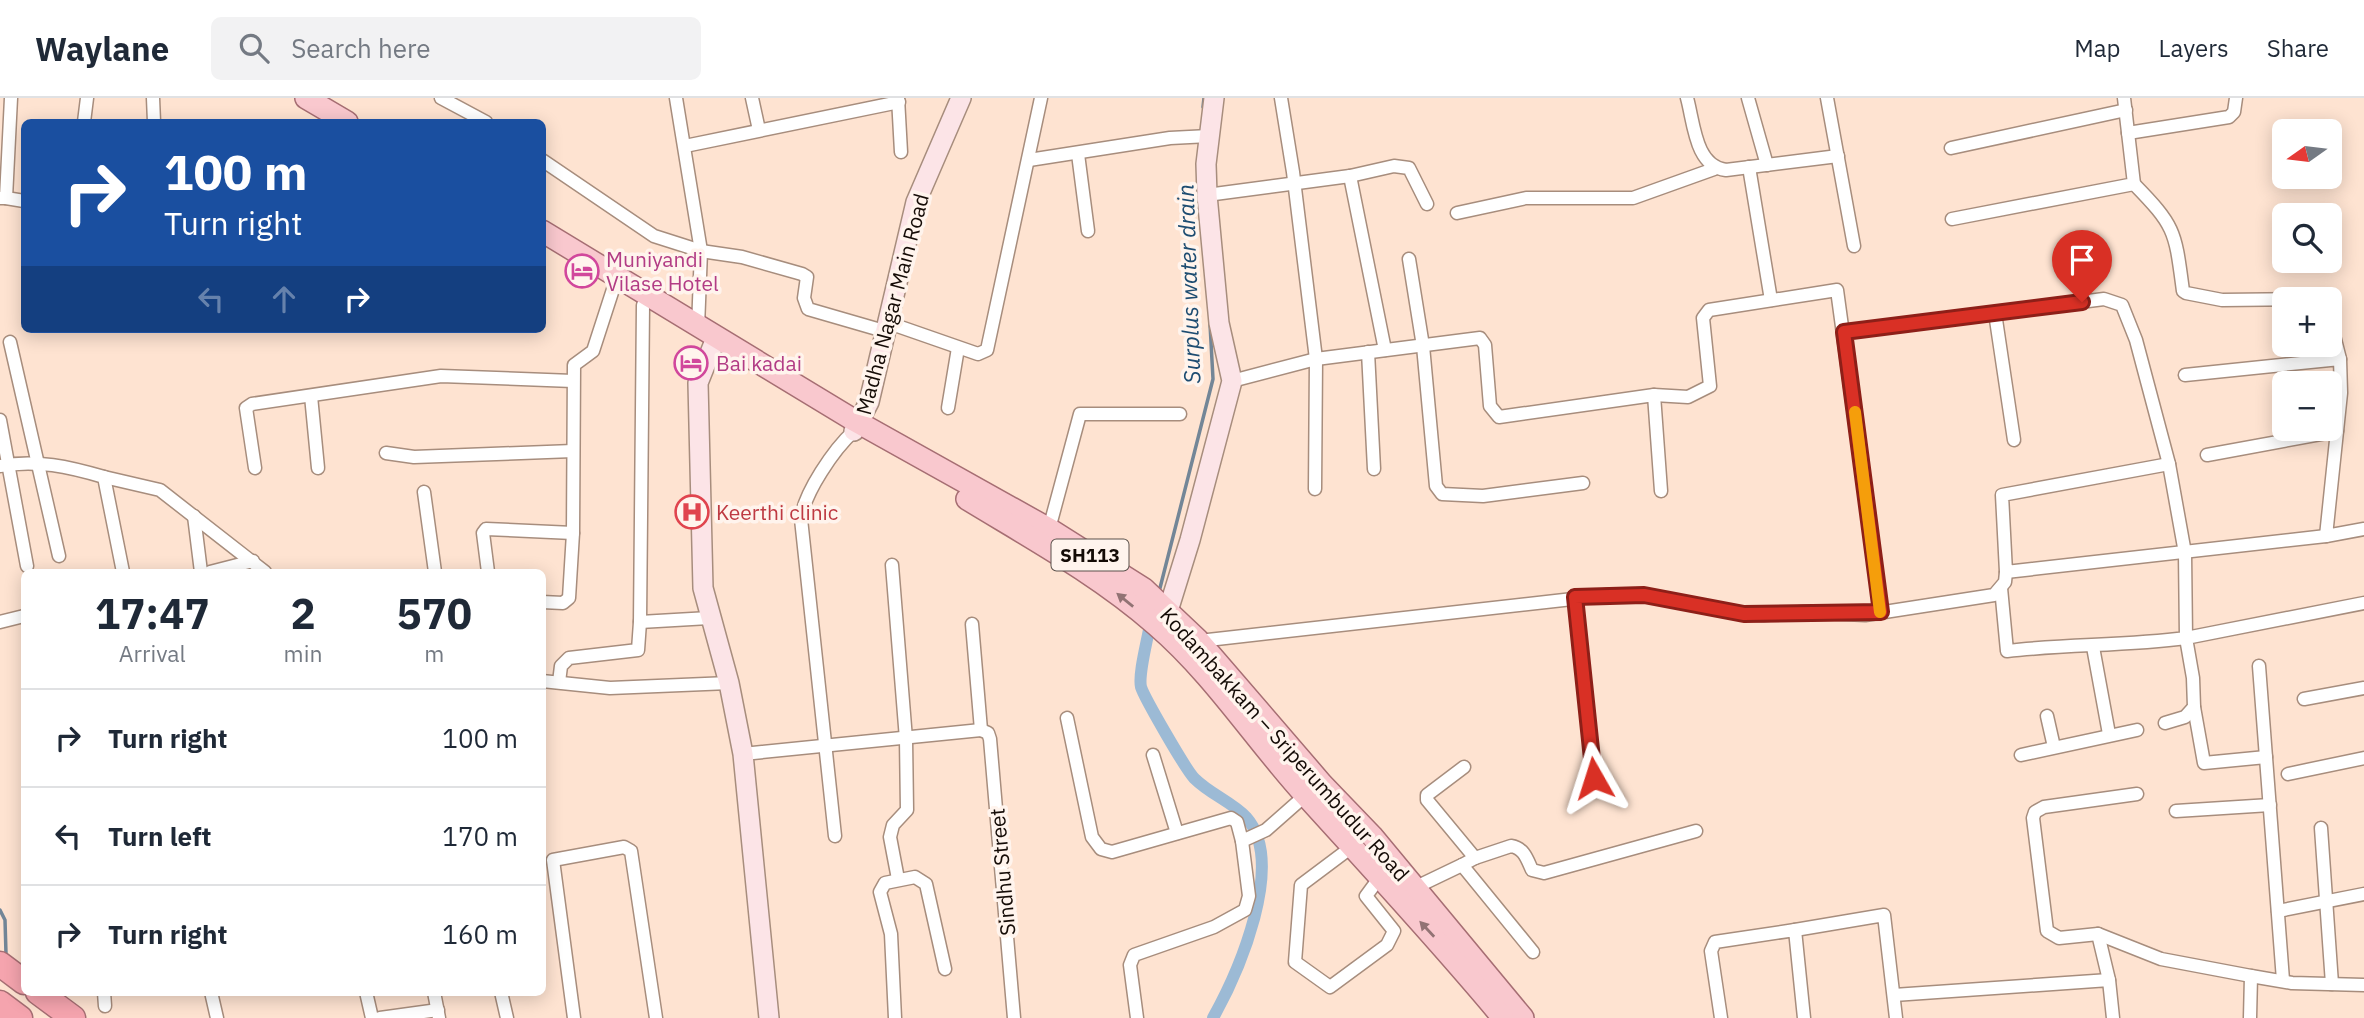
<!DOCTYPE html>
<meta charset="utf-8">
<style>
body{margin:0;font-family:"IBM Plex Sans",sans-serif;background:#f2f2f3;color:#1f2937;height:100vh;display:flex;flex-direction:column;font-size:26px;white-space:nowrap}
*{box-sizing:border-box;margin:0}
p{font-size:23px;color:#747a83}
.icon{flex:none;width:38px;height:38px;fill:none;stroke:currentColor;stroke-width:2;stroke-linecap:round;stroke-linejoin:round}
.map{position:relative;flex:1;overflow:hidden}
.panel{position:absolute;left:21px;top:471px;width:525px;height:427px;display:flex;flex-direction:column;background:#fff;border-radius:10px;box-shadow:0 4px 18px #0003}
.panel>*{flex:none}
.guide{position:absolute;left:21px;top:21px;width:525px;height:214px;border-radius:10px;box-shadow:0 4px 18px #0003;background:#1a4fa0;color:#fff;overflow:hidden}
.needle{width:46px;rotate:256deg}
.buttons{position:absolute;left:2272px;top:21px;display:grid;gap:14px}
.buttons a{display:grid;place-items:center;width:70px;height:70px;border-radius:10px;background:#fff;box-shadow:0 4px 18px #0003;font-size:35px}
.pin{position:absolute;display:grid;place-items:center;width:60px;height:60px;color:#fff;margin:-72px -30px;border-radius:50% 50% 50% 0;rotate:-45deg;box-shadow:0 0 7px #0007}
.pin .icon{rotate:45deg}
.me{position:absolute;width:77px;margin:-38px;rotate:354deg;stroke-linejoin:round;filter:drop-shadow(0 0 5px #0008)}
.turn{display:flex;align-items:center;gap:24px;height:147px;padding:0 28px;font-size:32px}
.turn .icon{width:91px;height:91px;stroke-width:2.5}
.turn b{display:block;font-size:49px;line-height:60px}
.lanes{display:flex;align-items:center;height:66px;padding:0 28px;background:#0003;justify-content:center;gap:35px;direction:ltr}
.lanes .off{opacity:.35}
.eta{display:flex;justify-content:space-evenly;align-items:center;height:119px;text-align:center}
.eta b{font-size:42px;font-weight:700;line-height:49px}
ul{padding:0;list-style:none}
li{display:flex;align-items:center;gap:21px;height:98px;padding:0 28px;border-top:2px solid #e0e1e3}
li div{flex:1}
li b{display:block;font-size:26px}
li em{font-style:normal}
header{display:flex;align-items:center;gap:42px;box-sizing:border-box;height:98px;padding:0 35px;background:#fff;border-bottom:2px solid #e0e1e3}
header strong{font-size:33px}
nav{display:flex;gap:38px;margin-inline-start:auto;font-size:24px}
.search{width:490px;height:63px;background:#f2f2f3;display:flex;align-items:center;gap:18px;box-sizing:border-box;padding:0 24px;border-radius:10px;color:#747a83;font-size:26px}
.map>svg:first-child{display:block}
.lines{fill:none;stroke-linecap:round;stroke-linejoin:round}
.stream{stroke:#738697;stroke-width:3.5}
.canal{stroke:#9cbad5;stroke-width:12}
.street-casing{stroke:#a78d7d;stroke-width:15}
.secondary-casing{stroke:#a78d7d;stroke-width:22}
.primary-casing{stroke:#a66e73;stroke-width:24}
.highway-casing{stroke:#a66e73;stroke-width:27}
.street{stroke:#fff;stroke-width:12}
.secondary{stroke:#fce4e7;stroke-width:19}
.primary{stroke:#f9c8ce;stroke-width:21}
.highway{stroke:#f5a4ae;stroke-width:24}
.oneway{fill:#927374}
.route-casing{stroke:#8d1f18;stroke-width:18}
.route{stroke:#d93025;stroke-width:12}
.slow{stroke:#f59e0b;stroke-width:12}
.labels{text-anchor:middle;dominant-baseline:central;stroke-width:7;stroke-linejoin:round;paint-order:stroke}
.shield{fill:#fff4ed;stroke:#5a514b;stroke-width:2}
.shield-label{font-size:19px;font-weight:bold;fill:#140b06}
.hotel-label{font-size:21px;fill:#b23c85;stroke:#fff4ed;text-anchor:start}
.street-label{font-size:21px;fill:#140b06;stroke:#fff4ed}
.health-label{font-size:21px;fill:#be3a42;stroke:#fff4ed;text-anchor:start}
.water-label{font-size:23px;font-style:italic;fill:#1d4c71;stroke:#fff4ed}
</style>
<header>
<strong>Waylane</strong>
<div class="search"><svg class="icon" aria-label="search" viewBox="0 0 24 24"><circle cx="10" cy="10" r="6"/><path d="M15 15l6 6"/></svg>Search here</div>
<nav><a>Map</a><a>Layers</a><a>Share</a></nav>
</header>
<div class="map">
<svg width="2364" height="920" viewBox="0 0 2364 920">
<rect width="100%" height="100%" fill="#fee3d1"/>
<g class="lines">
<!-- stream -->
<g class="stream">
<polyline points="1203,9 1204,0"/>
<polyline points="1160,490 1213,281 1210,226"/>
<polyline points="0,812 5,822 6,856"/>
</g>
<!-- canal -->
<path class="canal" d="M1150,526C1148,540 1138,576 1141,589C1144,599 1187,674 1195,681C1210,696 1232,704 1246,719C1287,765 1238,875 1213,920"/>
<defs>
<g id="street">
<polyline points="153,0 154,24"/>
<polyline points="441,0 486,24"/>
<polyline points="676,0 701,153 698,229"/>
<polyline points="752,0 759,32"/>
<polyline points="898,0 901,54"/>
<polyline points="1281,0 1293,74 1316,261 1480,240 1485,247 1490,308 1499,319 1654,297 1661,393"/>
<path d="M1687,0C1694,25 1695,68 1726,72L1838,58"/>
<polyline points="1748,0 1767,67"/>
<polyline points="1827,0 1854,148"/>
<polyline points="84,24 87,0"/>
<polyline points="2128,35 2229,19 2234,14 2236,0"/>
<polyline points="685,48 899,4"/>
<polyline points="1951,50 2126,12"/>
<polyline points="1078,56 1088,133"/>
<polyline points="542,62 654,138 701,153 742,159 802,176 807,179 804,200 808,211 884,233"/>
<polyline points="1029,62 1170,40 1209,38"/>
<polyline points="1749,69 1771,202"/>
<polyline points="1350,78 1385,252"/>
<path d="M2134,86C2176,129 2175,133 2183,193L2186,195L2222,202L2313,201"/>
<polyline points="1207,97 1350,78 1394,68 1409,70 1427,106"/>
<polyline points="0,100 6,100 11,0"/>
<polyline points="6,100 24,103"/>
<polyline points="1457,115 1526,100 1633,100 1714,71"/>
<polyline points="1952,121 2134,86 2124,0"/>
<polyline points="1409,161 1423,248 1436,388 1442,396 1483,398 1583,385"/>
<polyline points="643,207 640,524 709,520"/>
<polyline points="1995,215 2014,342"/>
<polyline points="2329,218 2340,261"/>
<polyline points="886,224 978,256 987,252 1041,0"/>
<path d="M1844,234L2104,201L2122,207L2136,242L2169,366L2185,455L2186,540C2126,548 2067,546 2007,553L2001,490"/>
<polyline points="10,244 59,458"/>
<polyline points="1368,254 1374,371"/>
<polyline points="2185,277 2340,261 2341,295 2326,438 2364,431"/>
<polyline points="1232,283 1316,261 1315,391"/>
<polyline points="1654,297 1688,299 1710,288 1703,220 1709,212 1837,192 1881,514"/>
<polyline points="311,298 318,370"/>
<polyline points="948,310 958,250"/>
<polyline points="0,322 27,468"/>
<polyline points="386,355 414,359 573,353"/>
<polyline points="2207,357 2337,333"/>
<polyline points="2169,366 2002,397 2006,474 2326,438"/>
<path d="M0,368C36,361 70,369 104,379L123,474"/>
<polyline points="255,370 246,310 252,306 441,278 573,283"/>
<polyline points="104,379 160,392 265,474"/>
<polyline points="424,394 435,474"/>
<polyline points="194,418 201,474"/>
<polyline points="1049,431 1080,316 1180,316"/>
<polyline points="892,467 906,641 907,712 893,727 890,739 898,781"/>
<polyline points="210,474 253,463"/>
<polyline points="488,474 483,435 486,431 573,435"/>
<polyline points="1575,499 1594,680"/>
<polyline points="542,504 563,505 569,500 573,435 574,267 593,253 617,179"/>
<polyline points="0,524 24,518"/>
<polyline points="972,526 981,632"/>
<polyline points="1199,543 1608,497 1644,497 1744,516 1764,517 1804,514 1865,517 1994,497 2005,484 2006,474"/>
<polyline points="2093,549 2109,636"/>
<polyline points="2259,568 2283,882"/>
<polyline points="542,583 610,590 729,585"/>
<polyline points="559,584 561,568 569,560 638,552 640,524"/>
<polyline points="2304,601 2364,590"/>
<polyline points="2194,609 2204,665 2266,659"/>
<polyline points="2047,618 2054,649"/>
<polyline points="1067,620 1092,739 1101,751 1112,754 1231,720 1237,724 1242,743"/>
<polyline points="2165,625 2185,619 2194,609 2193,580 2186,540 2364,505"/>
<polyline points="981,632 988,635 990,641 1014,920"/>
<polyline points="743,656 981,632"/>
<polyline points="1153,657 1177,735"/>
<polyline points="2021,657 2137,632"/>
<polyline points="1464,669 1427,697 1427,702 1475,760 1462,767 1533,854"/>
<polyline points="2288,676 2364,660"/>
<polyline points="2137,696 2044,709 2035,714 2033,720 2047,833 2059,840 2098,836 2161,861 2251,878"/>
<polyline points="2176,713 2270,707"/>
<polyline points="2321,730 2332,886"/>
<path d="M835,738L801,421C804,395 834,351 854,333"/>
<polyline points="1353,748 1301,787 1295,864 1330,889 1387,847 1394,833 1366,798 1380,779"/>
<path d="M1475,760L1511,748C1524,750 1527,761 1532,772L1544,775L1696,733"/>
<polyline points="1412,791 1462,767"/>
<polyline points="2278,813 2364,796"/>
<polyline points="1795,832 1884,817 1896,920"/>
<polyline points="2098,836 2109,882"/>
<polyline points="104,894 105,908"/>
<polyline points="211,894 217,920"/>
<polyline points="366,894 372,920"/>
<polyline points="434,894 439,920"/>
<polyline points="501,894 507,920"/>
<polyline points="1894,897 2109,882 2113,920"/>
<polyline points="380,920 438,912"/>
<polyline points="574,920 553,762 624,749 631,753 656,920"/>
<polyline points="895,920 891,836 880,794 885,785 915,779 926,786 945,871"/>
<polyline points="1137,920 1130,867 1134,857 1214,829 1245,812 1249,798 1242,743 1266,732 1308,695"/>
<polyline points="1721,920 1711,853 1715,844 1795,832 1804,920"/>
<polyline points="2250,920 2251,878 2292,885 2364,887"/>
</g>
<g id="secondary">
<polyline points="716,240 698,285 703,490 729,585 743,656 769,920"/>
<polyline points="854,333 869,304 916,104 961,0"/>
<polyline points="1161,525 1168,513 1190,442 1232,283 1219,225 1207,97 1206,66 1214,0"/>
</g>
<g id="primary">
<polyline points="306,0 347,24"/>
<polyline points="542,133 852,321 1049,431 1144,491 1198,542 1322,686 1372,738 1523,920"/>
<path d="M967,401C1031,440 1099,477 1156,527C1214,577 1255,642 1306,698C1373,772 1440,844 1503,920"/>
</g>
<g id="highway">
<polyline points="0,866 24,884"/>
<polyline points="38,894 73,920"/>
<polyline points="0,905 20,920"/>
</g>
</defs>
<!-- street casing -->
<use href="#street" class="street-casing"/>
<!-- secondary casing -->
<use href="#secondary" class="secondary-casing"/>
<!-- primary casing -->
<use href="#primary" class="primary-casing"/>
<!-- highway casing -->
<use href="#highway" class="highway-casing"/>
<!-- street -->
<use href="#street" class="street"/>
<!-- secondary -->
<use href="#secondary" class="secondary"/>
<!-- primary -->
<use href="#primary" class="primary"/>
<!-- highway -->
<use href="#highway" class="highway"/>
</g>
<!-- one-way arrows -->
<defs><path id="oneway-solid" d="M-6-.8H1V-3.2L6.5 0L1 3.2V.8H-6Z" transform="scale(1.75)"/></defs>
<g class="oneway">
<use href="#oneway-solid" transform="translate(1125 502) rotate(-141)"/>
<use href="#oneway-solid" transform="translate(1427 831) rotate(-133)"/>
</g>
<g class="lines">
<defs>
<polyline id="route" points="1594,680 1575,499 1644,497 1744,516 1881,514 1844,234 2082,204"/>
</defs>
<!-- route casing -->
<use href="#route" class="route-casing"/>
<!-- route -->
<use href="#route" class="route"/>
<!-- slow -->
<polyline class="slow" points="1855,314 1880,514"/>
</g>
<!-- icons -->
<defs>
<symbol id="hotel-ring" viewBox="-11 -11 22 22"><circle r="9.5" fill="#fff4ed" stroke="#d1479c" stroke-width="1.5"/><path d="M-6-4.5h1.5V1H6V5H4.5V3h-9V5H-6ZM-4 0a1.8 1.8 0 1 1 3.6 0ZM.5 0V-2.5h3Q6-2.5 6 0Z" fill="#d1479c"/></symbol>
<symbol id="hospital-ring" viewBox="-11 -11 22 22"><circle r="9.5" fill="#fff4ed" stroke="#e0444e" stroke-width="1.5"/><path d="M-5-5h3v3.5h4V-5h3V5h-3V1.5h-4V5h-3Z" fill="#e0444e"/></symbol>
</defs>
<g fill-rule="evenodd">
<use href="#hotel-ring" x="563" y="154" width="38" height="38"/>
<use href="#hotel-ring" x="672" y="246" width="38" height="38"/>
<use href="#hospital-ring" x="673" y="395" width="38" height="38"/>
</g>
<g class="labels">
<!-- shield labels -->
<rect class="shield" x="1051.5" y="441.5" width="77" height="31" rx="5"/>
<g class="shield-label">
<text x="1090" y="457">SH113</text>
</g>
<!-- hotel labels -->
<g class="hotel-label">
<text x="606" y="161">Muniyandi<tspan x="606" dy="24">Vilase Hotel</tspan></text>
<text x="716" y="265">Bai kadai</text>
</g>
<!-- street labels -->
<g class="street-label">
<text transform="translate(892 206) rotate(-75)">Madha Nagar Main Road</text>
<text transform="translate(1285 646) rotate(48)">Kodambakkam – Sriperumbudur Road</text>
<text transform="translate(1002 774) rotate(-95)">Sindhu Street</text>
</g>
<!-- health labels -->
<g class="health-label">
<text x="716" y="414">Keerthi clinic</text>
</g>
<!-- water labels -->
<g class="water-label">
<text transform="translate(1188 186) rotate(-92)">Surplus water drain</text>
</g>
</g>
</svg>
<div class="buttons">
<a><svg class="needle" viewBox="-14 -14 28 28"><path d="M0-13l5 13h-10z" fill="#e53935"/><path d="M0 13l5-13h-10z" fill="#747a83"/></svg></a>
<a><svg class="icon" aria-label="search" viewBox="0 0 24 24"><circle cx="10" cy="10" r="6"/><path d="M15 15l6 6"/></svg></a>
<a>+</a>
<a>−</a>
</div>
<div class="pin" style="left:2082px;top:204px;background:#d93025"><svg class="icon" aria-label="arrive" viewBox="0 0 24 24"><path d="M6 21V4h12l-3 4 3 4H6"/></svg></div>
<svg class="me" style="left:1594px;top:680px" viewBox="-20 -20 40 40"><path d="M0-17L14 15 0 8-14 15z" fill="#d93025" stroke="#fff" stroke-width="4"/></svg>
<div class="guide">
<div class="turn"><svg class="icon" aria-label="right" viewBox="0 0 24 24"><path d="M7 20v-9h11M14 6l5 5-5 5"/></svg><div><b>100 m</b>Turn right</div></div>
<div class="lanes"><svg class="icon off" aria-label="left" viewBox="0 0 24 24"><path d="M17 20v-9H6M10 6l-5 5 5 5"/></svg><svg class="icon off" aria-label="ahead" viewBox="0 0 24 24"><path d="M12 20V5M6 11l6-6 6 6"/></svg><svg class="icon" aria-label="right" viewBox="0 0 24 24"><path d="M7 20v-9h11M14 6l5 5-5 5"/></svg></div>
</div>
<section class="panel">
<div class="eta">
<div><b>17:47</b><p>Arrival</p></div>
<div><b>2</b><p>min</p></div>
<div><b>570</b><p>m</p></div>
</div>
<ul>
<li><svg class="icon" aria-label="right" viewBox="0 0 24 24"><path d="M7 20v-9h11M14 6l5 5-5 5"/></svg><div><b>Turn right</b></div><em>100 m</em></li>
<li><svg class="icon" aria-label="left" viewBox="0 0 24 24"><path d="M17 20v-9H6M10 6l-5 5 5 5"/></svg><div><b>Turn left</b></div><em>170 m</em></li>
<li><svg class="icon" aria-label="right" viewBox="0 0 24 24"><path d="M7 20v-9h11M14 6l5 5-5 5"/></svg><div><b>Turn right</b></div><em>160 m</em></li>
</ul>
</section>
</div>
